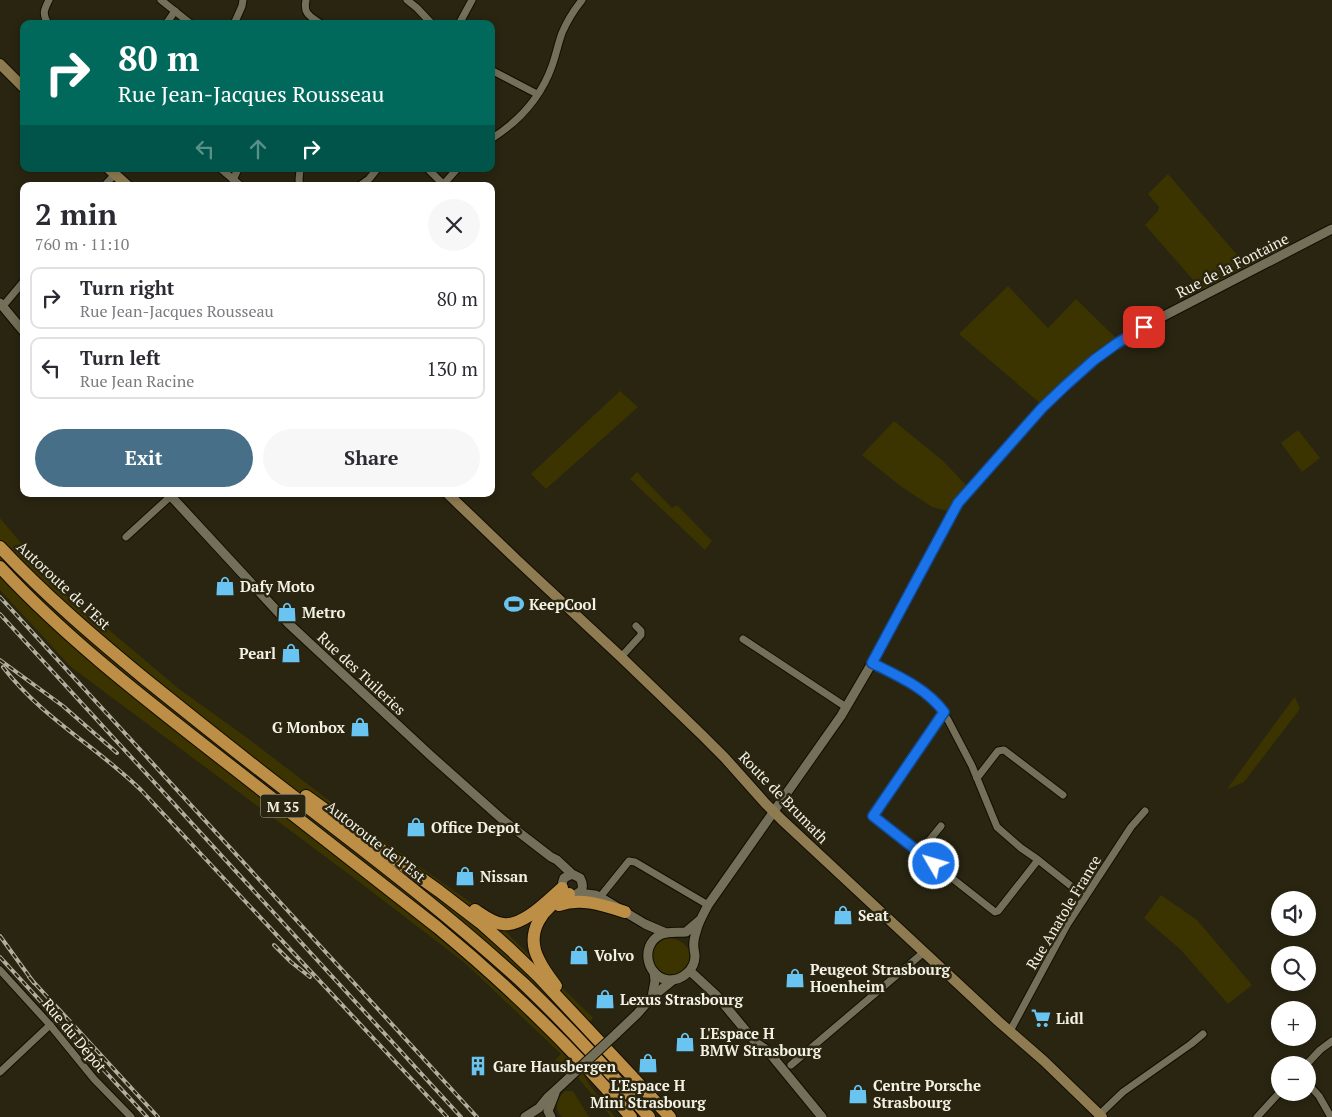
<!DOCTYPE html>
<meta charset="utf-8">
<style>
body{margin:0;font-family:"PT Serif",serif;background:#f7f7f7;color:#2b2b33;height:100vh;display:flex;flex-direction:column;font-size:19px;white-space:nowrap}
*{box-sizing:border-box;margin:0}
p{font-size:16px;color:#7c7c81}
.icon{flex:none;width:28px;height:28px;fill:none;stroke:currentColor;stroke-width:2;stroke-linecap:round;stroke-linejoin:round}
.map{position:relative;flex:1;overflow:hidden}
.details{position:absolute;left:20px;top:182px;width:475px;height:315px;display:flex;flex-direction:column;background:#fff;border-radius:10px;box-shadow:0 2px 8px #0003}
.details>*{flex:none}
.guide{position:absolute;left:20px;top:20px;width:475px;height:152px;border-radius:10px;box-shadow:0 2px 8px #0003;background:#00695c;color:#fff;overflow:hidden}
.tools{position:absolute;left:1271px;top:891px;display:grid;gap:10px}
.tools a{display:grid;place-items:center;width:45px;height:45px;border-radius:50%;background:#fff;box-shadow:0 2px 8px #0003;font-size:25px}
.pin{position:absolute;display:grid;place-items:center;width:42px;height:42px;color:#fff;margin:-21px;border-radius:10px;box-shadow:0 2px 8px #0006}
.me{position:absolute;width:55px;margin:-28px;rotate:308deg;stroke-linejoin:round;filter:drop-shadow(0 0 4px #0008)}
.turn{display:flex;align-items:center;gap:18px;height:105px;padding:0 15px;font-size:22px}
.turn .icon{width:65px;height:65px;stroke-width:2.5}
.turn b{display:block;font-size:35px;line-height:42px}
.lanes{display:flex;align-items:center;height:48px;padding:0 15px;background:#0003;justify-content:center;gap:25px;direction:ltr}
.lanes .off{opacity:.35}
.round{display:grid;place-items:center;flex:none;width:52px;height:52px;border-radius:26px;background:#f7f7f7}
.headline{display:flex;align-items:center;justify-content:space-between;height:85px;padding:0 15px}
h1{font-size:30px;font-weight:700;line-height:38px}
.action{display:flex;gap:10px;margin-top:auto;padding:10px 15px}
.action a{flex:1;height:58px;border-radius:30px;background:#477088;color:#fff;font-size:20px;font-weight:700;line-height:58px;text-align:center}
.action a+a{background:#f7f7f7;color:#2b2b33}
ul{padding:0;list-style:none}
li{display:flex;align-items:center;gap:15px;height:62px;margin:0 10px 8px;padding:0 5px;border:2px solid #e1e1e2;border-radius:10px}
li div{flex:1}
li b{display:block;font-size:19px}
li em{font-style:normal}
.map>svg:first-child{display:block}
.green{fill:#3b3300}
.lines{fill:none;stroke-linecap:round;stroke-linejoin:round}
.minor-casing{stroke:#120e00;stroke-width:9}
.tertiary-casing{stroke:#120e00;stroke-width:11}
.secondary-casing{stroke:#120e00;stroke-width:12}
.trunk-casing{stroke:#120e00;stroke-width:14}
.minor{stroke:#736f58;stroke-width:7}
.tertiary{stroke:#736f58;stroke-width:9}
.secondary{stroke:#8e7b51;stroke-width:10}
.trunk{stroke:#bc8e46;stroke-width:12}
.rail-casing{stroke:#b2afa0;stroke-width:4}
.rail{stroke:#292511;stroke-width:2;stroke-dasharray:5.5;stroke-linecap:butt}
.tertiary-bridge-casing{stroke:#120e00;stroke-width:11;stroke-linecap:butt}
.tertiary-bridge{stroke:#736f58;stroke-width:9}
.route-casing{stroke:#114b97;stroke-width:12}
.route{stroke:#1a73e8;stroke-width:9}
.labels{text-anchor:middle;dominant-baseline:central;stroke-width:5;stroke-linejoin:round;paint-order:stroke}
.shield{fill:#292511;stroke:#b6b4a5;stroke-width:1}
.shield-label{font-size:14px;font-weight:bold;fill:#f3f1e4}
.street-label{font-size:15px;fill:#f3f1e4;stroke:#292511}
.poi-label{font-size:15px;font-weight:bold;fill:#f3f1e4;stroke:#292511;text-anchor:start}
</style>
<div class="map">
<svg width="1332" height="1117" viewBox="0 0 1332 1117">
<rect width="100%" height="100%" fill="#292511"/>
<!-- green -->
<g class="green">
<polygon points="1168,174 1248,268 1202,290 1145,225 1158,211 1159,207 1148,194"/>
<polygon points="1008,286 1048,328 1076,299 1118,340 1041,404 959,334"/>
<polygon points="620,391 638,407 546,489 531,474"/>
<polygon points="894,421 942,460 968,487 948,511 932,507 899,485 862,455"/>
<polygon points="1298,430 1320,458 1302,472 1281,443"/>
<polygon points="637,472 672,508 677,505 712,541 705,550 630,479"/>
<polygon points="0,518 56,585 179,689 246,737 373,834 490,916 593,1018 563,1053 585,1077 588,1083 615,1117 611,1117 569,1067 555,1060 561,1054 465,963 358,881 71,667 0,590"/>
<polygon points="1295,697 1300,709 1244,782 1235,786 1227,789 1293,699"/>
<polygon points="1161,895 1197,920 1252,985 1228,1004 1181,950 1144,918"/>
<path d="M666,938C687,937 700,959 683,972C681,973 679,976 676,976C673,977 668,976 664,976L652,964C652,951 653,944 666,938Z"/>
<path d="M565,1091H573L589,1117H562C553,1108 557,1099 565,1091Z"/>
</g>
<g class="lines">
<defs>
<g id="minor">
<polyline points="161,0 191,24"/>
<path d="M306,0C303,14 310,16 321,24"/>
<polyline points="407,0 417,8 432,24"/>
<path d="M48,24C42,13 44,10 49,0"/>
<polyline points="166,24 175,11"/>
<polyline points="234,24 242,6 243,0"/>
<polyline points="459,24 472,0"/>
<polyline points="491,70 537,94"/>
<path d="M491,139C518,122 541,97 552,66C556,55 558,44 562,33C567,21 574,10 582,0"/>
<polyline points="221,169 241,186"/>
<polyline points="300,169 299,180 300,186"/>
<polyline points="428,169 445,186"/>
<polyline points="233,180 238,169"/>
<polyline points="104,186 115,174"/>
<polyline points="359,186 369,179 377,169"/>
<polyline points="442,186 457,169"/>
<polyline points="3,306 24,281"/>
<polyline points="126,537 173,494"/>
<polyline points="743,639 846,707"/>
<polyline points="621,657 641,635 641,631 636,626"/>
<polyline points="872,663 918,687 935,701 948,720 972,766 997,827 1021,848 1037,859 1085,897"/>
<polyline points="943,712 873,816 995,912 998,911 1038,860"/>
<polyline points="977,778 998,751 1004,750 1063,795"/>
<polyline points="919,853 941,826"/>
<polyline points="600,897 629,861 635,862 708,905"/>
<polyline points="0,970 50,1025 94,1079 131,1117"/>
<polyline points="1010,1031 1067,925 1131,827 1145,811"/>
<polyline points="791,1065 924,952"/>
<polyline points="1306,1065 1320,1050 1332,1041"/>
<polyline points="0,1072 50,1025"/>
<polyline points="1308,1084 1319,1096 1331,1117"/>
<polyline points="1100,1114 1123,1092 1191,1044 1203,1034"/>
<polyline points="1257,1117 1280,1092"/>
</g>
<g id="tertiary">
<polyline points="0,303 24,332"/>
<path d="M169,494L289,624L430,755L503,820L551,857L557,860L572,874L580,878C592,900 554,901 564,878L572,874"/>
<polyline points="578,893 595,895 600,897 645,924 666,933"/>
<path d="M700,920L686,932C677,933 668,931 660,935C639,946 647,979 670,980C683,980 695,969 695,956C695,953 694,951 694,948C693,943 695,935 697,929C699,921 704,913 708,905L841,716L872,663L958,503L1042,408L1094,360L1116,344L1158,319L1332,229"/>
<polyline points="690,971 717,996 756,1043 767,1050 822,1117"/>
<polyline points="652,997 655,981 654,972"/>
<polyline points="616,1034 637,1014 652,997 673,980"/>
<polyline points="525,1117 539,1108 548,1097 557,1089"/>
<polyline points="551,1117 548,1111 555,1093"/>
</g>
<g id="secondary">
<polyline points="0,64 24,88"/>
<polyline points="109,169 128,186"/>
<polyline points="448,494 518,561 621,657 702,735 725,758 765,803 782,820 998,1021 1044,1061 1102,1117"/>
</g>
<g id="trunk">
<path d="M0,547C45,595 94,637 145,679C191,716 237,753 284,789C366,852 448,914 524,984C568,1026 609,1071 649,1117"/>
<path d="M0,567C63,635 136,692 209,749C285,808 361,867 437,927C507,985 572,1047 631,1117"/>
<polyline points="306,796 439,891 482,924 511,950 538,976 670,1117"/>
<path d="M559,905C581,897 603,905 625,912"/>
<path d="M475,910C484,916 493,923 503,924C523,927 548,900 562,888"/>
<path d="M556,986C550,978 543,969 539,960C524,932 543,906 569,894"/>
</g>
</defs>
<!-- minor casing -->
<use href="#minor" class="minor-casing"/>
<!-- tertiary casing -->
<use href="#tertiary" class="tertiary-casing"/>
<!-- secondary casing -->
<use href="#secondary" class="secondary-casing"/>
<!-- trunk casing -->
<use href="#trunk" class="trunk-casing"/>
<!-- minor -->
<use href="#minor" class="minor"/>
<!-- tertiary -->
<use href="#tertiary" class="tertiary"/>
<!-- secondary -->
<use href="#secondary" class="secondary"/>
<!-- trunk -->
<use href="#trunk" class="trunk"/>
<defs>
<g id="rail">
<polyline points="0,597 477,1117"/>
<polyline points="0,614 461,1117"/>
<polyline points="0,660 63,706 117,753"/>
<path d="M3,667C41,717 97,747 141,790L447,1117"/>
<polyline points="0,936 34,983"/>
<polyline points="274,945 291,962 310,977"/>
<polyline points="0,957 147,1117"/>
<polyline points="29,977 158,1117"/>
</g>
</defs>
<!-- rail casing -->
<use href="#rail" class="rail-casing"/>
<!-- rail -->
<use href="#rail" class="rail"/>
<defs>
<polyline id="tertiary-bridge" points="557,1089 616,1034"/>
</defs>
<!-- tertiary-bridge casing -->
<use href="#tertiary-bridge" class="tertiary-bridge-casing"/>
<!-- tertiary-bridge -->
<use href="#tertiary-bridge" class="tertiary-bridge"/>
</g>
<g class="lines">
<defs>
<path id="route" d="M934,864L873,816L944,712C926,688 898,676 872,663L958,503L1042,408L1065,386L1094,360L1116,344L1144,327"/>
</defs>
<!-- route casing -->
<use href="#route" class="route-casing"/>
<!-- route -->
<use href="#route" class="route"/>
</g>
<!-- icons -->
<defs>
<symbol id="shop-bare" viewBox="-9 -9 18 18"><path d="M-5-2.5h2.3a2.7 3.5 0 0 1 5.4 0H5L5.5 6h-11ZM-1.5-2.5h3a1.5 2.3 0 0 0-3 0Z" fill="#69c4f1" stroke="#292511" stroke-width="2.5" paint-order="stroke"/></symbol>
<symbol id="stadium-bare" viewBox="-9 -9 18 18"><path d="M0-5a6.5 5 0 1 0 0 10a6.5 5 0 1 0 0-10ZM-3.5-1.8h7v3.6h-7Z" fill="#69c4f1" stroke="#292511" stroke-width="2.5" paint-order="stroke"/></symbol>
<symbol id="supermarket-bare" viewBox="-9 -9 18 18"><path d="M-6-5.5h2.5l.6 2H6L4.5 2H-2.5L-4.4-4H-6ZM-1.5 3.2a1.3 1.3 0 1 0 .1 0ZM3 3.2a1.3 1.3 0 1 0 .1 0Z" fill="#69c4f1" stroke="#292511" stroke-width="2.5" paint-order="stroke"/></symbol>
<symbol id="building-bare" viewBox="-9 -9 18 18"><path d="M-4-6H4V6H1V3H-1V6H-4ZM-2.5-4.3h1.7v1.8h-1.7ZM.8-4.3h1.7v1.8H.8ZM-2.5-1h1.7V.8h-1.7ZM.8-1h1.7V.8H.8Z" fill="#69c4f1" stroke="#292511" stroke-width="2.5" paint-order="stroke"/></symbol>
</defs>
<g fill-rule="evenodd">
<use href="#shop-bare" x="211" y="572" width="28" height="28"/>
<use href="#stadium-bare" x="500" y="590" width="28" height="28"/>
<use href="#shop-bare" x="273" y="598" width="28" height="28"/>
<use href="#shop-bare" x="277" y="639" width="28" height="28"/>
<use href="#shop-bare" x="346" y="713" width="28" height="28"/>
<use href="#shop-bare" x="402" y="813" width="28" height="28"/>
<use href="#shop-bare" x="451" y="862" width="28" height="28"/>
<use href="#shop-bare" x="829" y="901" width="28" height="28"/>
<use href="#shop-bare" x="565" y="941" width="28" height="28"/>
<use href="#shop-bare" x="781" y="964" width="28" height="28"/>
<use href="#shop-bare" x="591" y="985" width="28" height="28"/>
<use href="#supermarket-bare" x="1027" y="1004" width="28" height="28"/>
<use href="#shop-bare" x="671" y="1028" width="28" height="28"/>
<use href="#shop-bare" x="634" y="1049" width="28" height="28"/>
<use href="#building-bare" x="464" y="1052" width="28" height="28"/>
<use href="#shop-bare" x="844" y="1080" width="28" height="28"/>
</g>
<g class="labels">
<!-- shield labels -->
<rect class="shield" x="260.5" y="794.5" width="45" height="23" rx="4"/>
<g class="shield-label">
<text x="283" y="806">M 35</text>
</g>
<!-- street labels -->
<g class="street-label">
<text transform="translate(1232 265) rotate(-27)">Rue de la Fontaine</text>
<text transform="translate(64 585) rotate(43)">Autoroute de l’Est</text>
<text transform="translate(362 673) rotate(43)">Rue des Tuileries</text>
<text transform="translate(784 797) rotate(46)">Route de Brumath</text>
<text transform="translate(376 841) rotate(38)">Autoroute de l’Est</text>
<text transform="translate(1063 912) rotate(-59)">Rue Anatole France</text>
<text transform="translate(75 1035) rotate(50)">Rue du Dépôt</text>
</g>
<!-- poi labels -->
<g class="poi-label">
<text x="240" y="586">Dafy Moto</text>
<text x="529" y="604">KeepCool</text>
<text x="302" y="612">Metro</text>
<text x="276" y="653" text-anchor="end">Pearl</text>
<text x="345" y="727" text-anchor="end">G Monbox</text>
<text x="431" y="827">Office Depot</text>
<text x="480" y="876">Nissan</text>
<text x="858" y="915">Seat</text>
<text x="594" y="955">Volvo</text>
<text x="810" y="969">Peugeot Strasbourg<tspan x="810" dy="17">Hoenheim</tspan></text>
<text x="620" y="999">Lexus Strasbourg</text>
<text x="1056" y="1018">Lidl</text>
<text x="700" y="1033">L'Espace H<tspan x="700" dy="17">BMW Strasbourg</tspan></text>
<text x="493" y="1066">Gare Hausbergen</text>
<text x="648" y="1085" text-anchor="middle">L'Espace H<tspan x="648" dy="17">Mini Strasbourg</tspan></text>
<text x="873" y="1085">Centre Porsche<tspan x="873" dy="17">Strasbourg</tspan></text>
</g>
</g>
</svg>
<div class="tools">
<a><svg class="icon" aria-label="sound" viewBox="0 0 24 24"><path d="M4 9h4l5-4v14l-5-4H4zM17 9q2 3 0 6"/></svg></a>
<a><svg class="icon" aria-label="search" viewBox="0 0 24 24"><circle cx="10" cy="10" r="6"/><path d="M15 15l6 6"/></svg></a>
<a>+</a>
<a>−</a>
</div>
<div class="pin" style="left:1144px;top:327px;background:#d93025"><svg class="icon" aria-label="arrive" viewBox="0 0 24 24"><path d="M6 21V4h12l-3 4 3 4H6"/></svg></div>
<svg class="me" style="left:934px;top:864px" viewBox="-20 -20 40 40"><circle r="17" fill="#1a73e8" stroke="#fff" stroke-width="3"/><path d="M0-11L8 9 0 5-8 9z" fill="#fff"/></svg>
<div class="guide">
<div class="turn"><svg class="icon" aria-label="right" viewBox="0 0 24 24"><path d="M7 20v-9h11M14 6l5 5-5 5"/></svg><div><b>80 m</b>Rue Jean-Jacques Rousseau</div></div>
<div class="lanes"><svg class="icon off" aria-label="left" viewBox="0 0 24 24"><path d="M17 20v-9H6M10 6l-5 5 5 5"/></svg><svg class="icon off" aria-label="ahead" viewBox="0 0 24 24"><path d="M12 20V5M6 11l6-6 6 6"/></svg><svg class="icon" aria-label="right" viewBox="0 0 24 24"><path d="M7 20v-9h11M14 6l5 5-5 5"/></svg></div>
</div>
<section class="details">
<div class="headline"><div><h1>2 min</h1><p>760 m · 11:10</p></div><a class="round"><svg class="icon" aria-label="close" viewBox="0 0 24 24"><path d="M6 6l12 12M18 6L6 18"/></svg></a></div>
<ul>
<li><svg class="icon" aria-label="right" viewBox="0 0 24 24"><path d="M7 20v-9h11M14 6l5 5-5 5"/></svg><div><b>Turn right</b><p>Rue Jean-Jacques Rousseau</p></div><em>80 m</em></li>
<li><svg class="icon" aria-label="left" viewBox="0 0 24 24"><path d="M17 20v-9H6M10 6l-5 5 5 5"/></svg><div><b>Turn left</b><p>Rue Jean Racine</p></div><em>130 m</em></li>
</ul>
<div class="action"><a>Exit</a><a>Share</a></div>
</section>
</div>
